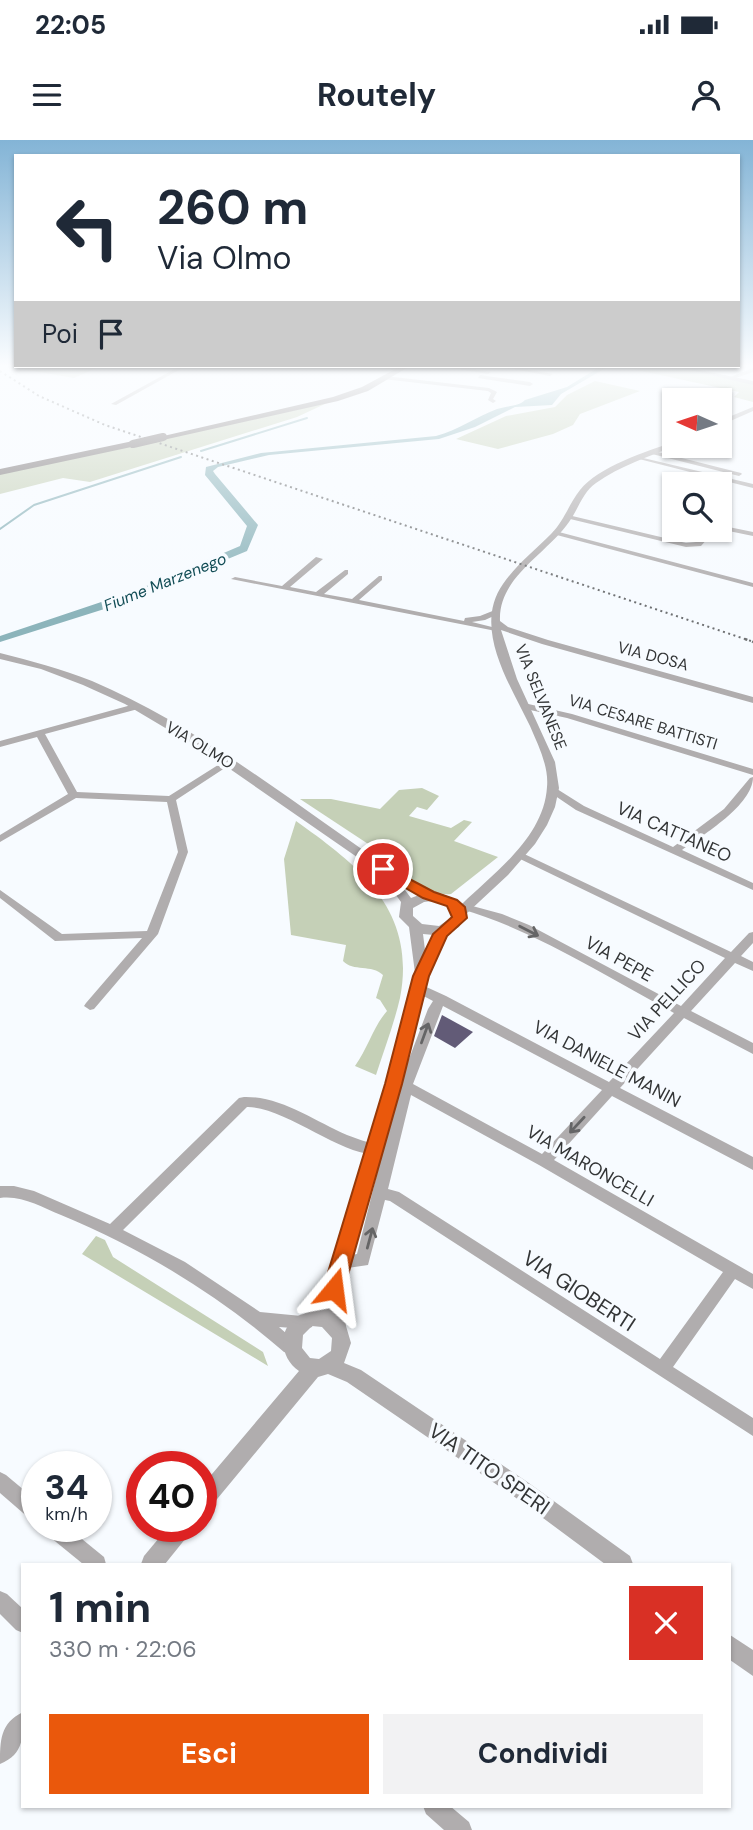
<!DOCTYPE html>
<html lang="it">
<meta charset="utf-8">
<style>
body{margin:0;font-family:"DM Sans",sans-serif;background:#f2f2f3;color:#1f2937;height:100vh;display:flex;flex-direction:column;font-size:26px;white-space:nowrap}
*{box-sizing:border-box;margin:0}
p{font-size:23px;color:#747a83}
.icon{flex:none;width:38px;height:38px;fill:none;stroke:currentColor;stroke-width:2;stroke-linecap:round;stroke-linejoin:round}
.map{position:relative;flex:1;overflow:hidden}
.drawer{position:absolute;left:21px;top:1423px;width:710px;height:245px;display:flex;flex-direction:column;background:#fff;border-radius:0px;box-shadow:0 2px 5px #0004}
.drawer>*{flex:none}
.top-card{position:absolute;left:14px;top:14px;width:726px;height:214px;border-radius:0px;box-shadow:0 2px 5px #0004;background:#fff;color:#1f2937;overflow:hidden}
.needle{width:46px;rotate:273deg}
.tools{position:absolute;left:662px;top:248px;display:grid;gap:14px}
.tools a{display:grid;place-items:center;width:70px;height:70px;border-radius:0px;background:#fff;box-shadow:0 2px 5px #0004;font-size:35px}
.speed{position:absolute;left:21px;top:1311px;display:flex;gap:14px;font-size:35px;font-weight:700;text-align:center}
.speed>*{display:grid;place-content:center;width:91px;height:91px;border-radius:50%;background:#fff;box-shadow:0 2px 5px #0004;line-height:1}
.speed small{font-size:18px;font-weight:400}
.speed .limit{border:10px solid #d22;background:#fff;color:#111}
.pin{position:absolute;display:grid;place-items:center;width:60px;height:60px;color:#fff;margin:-30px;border:4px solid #fff;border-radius:50%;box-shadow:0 2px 7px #0007}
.me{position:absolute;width:77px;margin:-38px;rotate:16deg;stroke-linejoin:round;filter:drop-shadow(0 0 5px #0008)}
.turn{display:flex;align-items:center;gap:24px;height:147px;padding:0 28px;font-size:32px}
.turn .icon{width:91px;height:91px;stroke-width:2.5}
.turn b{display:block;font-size:49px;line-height:60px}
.then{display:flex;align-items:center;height:66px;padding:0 28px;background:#0003;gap:14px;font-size:26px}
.round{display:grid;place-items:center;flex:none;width:74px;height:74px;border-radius:0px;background:#f2f2f3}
.summary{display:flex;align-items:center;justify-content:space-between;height:119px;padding:0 28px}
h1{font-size:42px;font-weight:700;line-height:52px}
.button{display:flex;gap:14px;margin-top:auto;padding:14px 28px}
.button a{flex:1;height:80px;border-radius:0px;background:#ea580c;color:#fff;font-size:28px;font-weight:700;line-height:80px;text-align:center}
.button a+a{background:#f2f2f3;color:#1f2937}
.status{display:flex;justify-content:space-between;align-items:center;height:49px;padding:0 35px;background:#fff;direction:ltr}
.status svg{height:19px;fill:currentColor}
header{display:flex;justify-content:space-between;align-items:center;height:91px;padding:0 28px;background:#fff;font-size:32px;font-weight:700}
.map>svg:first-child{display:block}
.green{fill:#c5d0b7}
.water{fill:#8cb4bb}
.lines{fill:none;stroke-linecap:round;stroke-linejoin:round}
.stream{stroke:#8cb4bb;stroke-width:2}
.building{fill:#625b77}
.minor{fill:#b0adae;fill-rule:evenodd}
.tertiary{fill:#b0adae;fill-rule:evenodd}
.primary{fill:#736d6e;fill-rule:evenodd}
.rail-far1{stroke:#6e7072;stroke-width:2;stroke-dasharray:2 3.5;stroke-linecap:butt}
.rail{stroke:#6e7072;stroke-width:2.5;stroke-dasharray:2.5 5;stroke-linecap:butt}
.primary-bridge{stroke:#736d6e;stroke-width:8}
.oneway{stroke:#656566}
.route{fill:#ea580c;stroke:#983908;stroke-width:2}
.labels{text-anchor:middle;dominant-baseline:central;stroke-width:7;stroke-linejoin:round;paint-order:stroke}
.far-water-label{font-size:16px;font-style:italic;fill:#114c55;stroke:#f7fbff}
.far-street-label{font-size:16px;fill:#333536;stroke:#f7fbff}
.street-label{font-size:18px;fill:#333536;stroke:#f7fbff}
.near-street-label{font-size:21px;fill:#333536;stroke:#f7fbff}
</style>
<div class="status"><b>22:05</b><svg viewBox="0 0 49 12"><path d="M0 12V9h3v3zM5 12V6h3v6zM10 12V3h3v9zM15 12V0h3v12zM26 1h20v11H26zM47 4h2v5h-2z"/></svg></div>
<header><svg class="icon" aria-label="menu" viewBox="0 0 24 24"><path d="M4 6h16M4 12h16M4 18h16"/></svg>Routely<svg class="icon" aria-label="person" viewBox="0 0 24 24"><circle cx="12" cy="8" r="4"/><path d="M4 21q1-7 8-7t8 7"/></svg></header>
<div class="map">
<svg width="753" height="1690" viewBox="0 0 753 1690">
<rect width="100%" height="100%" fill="#f7fbff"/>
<!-- green -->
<g class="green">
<polygon points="30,226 101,226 74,238 22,229"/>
<polygon points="626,226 669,226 753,244 753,262 734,257 739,252 623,227"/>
<polygon points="595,241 640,251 580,274 573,285 553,294 498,309 456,299 506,276 555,267 567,255"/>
<polygon points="327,263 297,277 90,342 63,338 0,354 0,334"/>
<path d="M422,648L439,656L427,670L417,667L409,676L451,688L464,680L472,682L454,701L498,717L451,754C430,756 410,740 393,728L397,723L300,659H331L380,669L399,650Z"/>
<path d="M296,681C359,726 417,770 400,858C394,884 384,910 376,935L355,926C368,908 373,887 387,871L380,860L376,858L383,835C372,824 353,832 343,821L346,805L291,795L284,719Z"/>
<polygon points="96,1096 105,1100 113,1117 263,1212 268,1226 82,1114"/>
</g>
<!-- water -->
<path class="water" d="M601,226H609L561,254L552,265L515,267L475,287L439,299L269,315L218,327L213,331L215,334L258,385L247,411L117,465L0,502V496L137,450L240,406L247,386L205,335L206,327L261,313L436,296C458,290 476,277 497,269C507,266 520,266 525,260L567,247Z"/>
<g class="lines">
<!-- stream -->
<g class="stream">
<polyline points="201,311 307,278"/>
<polyline points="0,389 34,365 181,317"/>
</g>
</g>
<!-- building -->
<polygon class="building" points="442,875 473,892 455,908 434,896"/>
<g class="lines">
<!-- minor -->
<g class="minor">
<polygon points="180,226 186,226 116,265 111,264"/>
<polygon points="373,226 387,226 404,229 401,231"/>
<polygon points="440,226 453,226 491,232 488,234"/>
<polygon points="497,226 508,226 553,234 550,236"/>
<polygon points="753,228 753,232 733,239 728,238"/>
<polygon points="480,235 530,242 533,244 530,246 478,238"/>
<polygon points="385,236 489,248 497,252 493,259 496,261 493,263 488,260 491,253 488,251 383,239"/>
<polygon points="654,311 741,333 742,334 739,336 652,314"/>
<polygon points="639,317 753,344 753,348 639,319"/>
<polygon points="568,375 686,403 696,402 708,390 715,390 701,406 686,407 566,378 565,377"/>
<polygon points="719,385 753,392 753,396 719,389"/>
<polygon points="555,391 753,443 753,447 553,394 553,392"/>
<polygon points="316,417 323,419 290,447 316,452 345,430 348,430 348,434 324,454 352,459 379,436 382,436 382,440 359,460 464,481 465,478 480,476 495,470 499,472 498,474 485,480 472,482 500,489 496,491 231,439 235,437 282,446"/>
<polygon points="524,563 572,574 753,629 753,635 567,578 521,568 521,564"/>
<polygon points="135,564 140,567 138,569 45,594 77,652 169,656 226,620 229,619 234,622 176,660 188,712 158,794 94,869 90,870 84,866 86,863 142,798 55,801 0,758 0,750 62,794 147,791 178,712 167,662 76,658 0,702 0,695 68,654 37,597 0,607 0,601"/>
<path d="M753,637C753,665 703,695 682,710L753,743V750L576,670L548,651L553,648L557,649L584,666L673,707L724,669L750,638Z"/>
<path d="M520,712L731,812L749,793L753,792V803L741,816L753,822V831L735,823L691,871L753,903V914L684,878L620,948L753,1017V1030L612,956L554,1020L753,1134V1149L735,1139L673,1227L753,1278V1296L390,1061L385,1060L368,1125L341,1129L336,1128L333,1123L336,1118L357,1114L398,950L389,947L387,944L389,941L401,940L428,869L433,861L414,851L412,848L414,845H422L446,856L609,942L674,873C607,837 534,790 461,769L459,767L461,765L465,764L502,774L529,785L681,866L725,818L516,717L515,715L516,713ZM443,866L602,950L542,1014L413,944ZM411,955L539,1025L723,1132L660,1219L399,1052L388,1049Z"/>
<path d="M244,957C281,956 314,981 347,995C357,999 367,1002 378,1005L380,1009L378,1013C349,1021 285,966 247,967L123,1090L185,1122L260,1172L312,1177L314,1182L312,1187L306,1189L279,1187L296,1202L298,1207L296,1212L290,1214L284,1212C217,1154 143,1109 61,1075C41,1067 22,1055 0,1058V1046H14L34,1051L110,1084L239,958Z"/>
<polygon points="0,1332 6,1335 37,1361 37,1382 30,1379 0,1353"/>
<polygon points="43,1386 66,1386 104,1417 106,1424 83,1424 45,1393"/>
<polygon points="0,1451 7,1454 23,1469 23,1493 16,1490 0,1474"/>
<polygon points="423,1666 450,1666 469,1682 472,1690 444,1690 426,1674"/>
</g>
<!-- tertiary -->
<g class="tertiary">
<polygon points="671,226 681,226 753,241 753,245"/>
<polygon points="753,267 753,271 719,286 719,281"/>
<path d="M674,302L675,306C648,317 620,326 596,343C582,353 579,368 569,382C547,414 498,437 500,481L508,487L548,500L753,557V563L542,504L501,490L517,539L555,622L559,648L555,667L547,685L535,704L508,735L465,775L459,787L450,792L433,820L420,862L401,944L343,1149L346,1186L351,1203L344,1223L361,1230L526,1341L630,1416L633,1424H605L512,1355L347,1242L328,1234L318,1237L208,1370L201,1373V1347L299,1231C281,1219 277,1192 295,1178C299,1174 306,1174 310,1171C316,1166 321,1154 326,1147L385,944L415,833L409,787L399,777L401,762L380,733L204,611L125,564L83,545L41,529L0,519V513C31,521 62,529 92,541C202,588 295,665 394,731L423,747L450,757L462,764C495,732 544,697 547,647C549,626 538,605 530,586C510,544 472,488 503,444C516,425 535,410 551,394C564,381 569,364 580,350C598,327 647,311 674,302ZM402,746L419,755L411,758ZM424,762C434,760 442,762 451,769L452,777L439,786L422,784L413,776V768ZM423,794L434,795L425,810ZM312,1186L322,1187L332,1198L331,1211L319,1219L310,1218L302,1208L303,1195Z"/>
<polygon points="169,1386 194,1386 190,1393 165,1424 141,1424 144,1416"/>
<polygon points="730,1495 753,1510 753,1536 730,1520"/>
<path d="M23,1572C23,1595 25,1614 0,1624C0,1601 0,1583 23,1572Z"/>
</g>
<!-- primary -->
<g class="primary">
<polygon points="401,226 410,226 368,251 338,261 163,300 159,297 333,257 362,247"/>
<polygon points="133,301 136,306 0,335 0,329"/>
</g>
<!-- rail-far1 -->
<polyline class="rail-far1" points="0,231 39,256 105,285 751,501"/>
<!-- rail -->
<polyline class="rail" points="745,499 753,502"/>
<!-- primary-bridge -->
<polyline class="primary-bridge" points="133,304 163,297"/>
</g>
<!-- one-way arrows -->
<defs><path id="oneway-shaft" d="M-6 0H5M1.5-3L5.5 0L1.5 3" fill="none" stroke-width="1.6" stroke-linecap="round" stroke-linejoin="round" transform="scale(1.75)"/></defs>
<g class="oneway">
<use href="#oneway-shaft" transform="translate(529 791) rotate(27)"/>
<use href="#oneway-shaft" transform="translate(425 893) rotate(-70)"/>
<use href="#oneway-shaft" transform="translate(577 985) rotate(133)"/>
<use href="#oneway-shaft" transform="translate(370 1098) rotate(-75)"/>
</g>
<!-- sky -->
<linearGradient id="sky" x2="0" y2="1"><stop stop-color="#83b4d6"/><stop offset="0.49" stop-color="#fbfdff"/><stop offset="1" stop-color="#fbfdff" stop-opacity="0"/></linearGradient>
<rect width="753" height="461" fill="url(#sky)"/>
<!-- route -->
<polygon class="route" points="383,725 434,752 457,760 465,767 467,778 447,796 429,836 402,944 344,1149 341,1155 334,1158 326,1155 323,1149 385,944 413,836 433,794 452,777 447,766 423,758 378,732 376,729"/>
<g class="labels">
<!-- far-water labels -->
<g class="far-water-label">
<text transform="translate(165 442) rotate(-22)">Fiume Marzenego</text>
</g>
<!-- far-street labels -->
<g class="far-street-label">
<text transform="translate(653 516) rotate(15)">VIA DOSA</text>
<text transform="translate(541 557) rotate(68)">VIA SELVANESE</text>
<text transform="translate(643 582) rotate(17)">VIA CESARE BATTISTI</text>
<text transform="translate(200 605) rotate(31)">VIA OLMO</text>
</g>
<!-- street labels -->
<g class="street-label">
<text transform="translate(674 692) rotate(24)">VIA CATTANEO</text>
<text transform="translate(619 819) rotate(29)">VIA PEPE</text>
<text transform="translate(667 860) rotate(-47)">VIA PELLICO</text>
<text transform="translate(607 924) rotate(28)">VIA DANIELE MANIN</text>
<text transform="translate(590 1026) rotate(30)">VIA MARONCELLI</text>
</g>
<!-- near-street labels -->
<g class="near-street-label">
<text transform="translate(579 1151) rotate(33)">VIA GIOBERTI</text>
<text transform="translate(489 1329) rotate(35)">VIA TITO SPERI</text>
</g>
</g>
</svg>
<div class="tools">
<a><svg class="needle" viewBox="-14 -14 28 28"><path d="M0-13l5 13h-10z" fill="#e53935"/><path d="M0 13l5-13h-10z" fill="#747a83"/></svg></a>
<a><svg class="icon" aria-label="search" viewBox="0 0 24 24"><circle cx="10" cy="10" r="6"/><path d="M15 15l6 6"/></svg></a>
</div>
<div class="speed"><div>34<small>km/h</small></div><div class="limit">40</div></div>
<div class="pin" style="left:383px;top:729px;background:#d93025"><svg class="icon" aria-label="arrive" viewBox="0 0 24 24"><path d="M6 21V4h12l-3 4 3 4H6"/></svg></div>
<svg class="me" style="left:334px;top:1149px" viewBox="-20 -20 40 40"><path d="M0-17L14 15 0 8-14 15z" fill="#ea580c" stroke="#fff" stroke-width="4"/></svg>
<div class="top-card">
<div class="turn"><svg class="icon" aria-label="left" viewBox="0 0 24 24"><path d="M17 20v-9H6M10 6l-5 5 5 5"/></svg><div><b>260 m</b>Via Olmo</div></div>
<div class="then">Poi<svg class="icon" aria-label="arrive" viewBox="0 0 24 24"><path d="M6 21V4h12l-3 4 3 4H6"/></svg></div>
</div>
<section class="drawer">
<div class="summary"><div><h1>1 min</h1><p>330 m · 22:06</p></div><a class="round" style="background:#d93025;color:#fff"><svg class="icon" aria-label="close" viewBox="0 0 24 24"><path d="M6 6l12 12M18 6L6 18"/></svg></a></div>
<div class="button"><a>Esci</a><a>Condividi</a></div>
</section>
</div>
